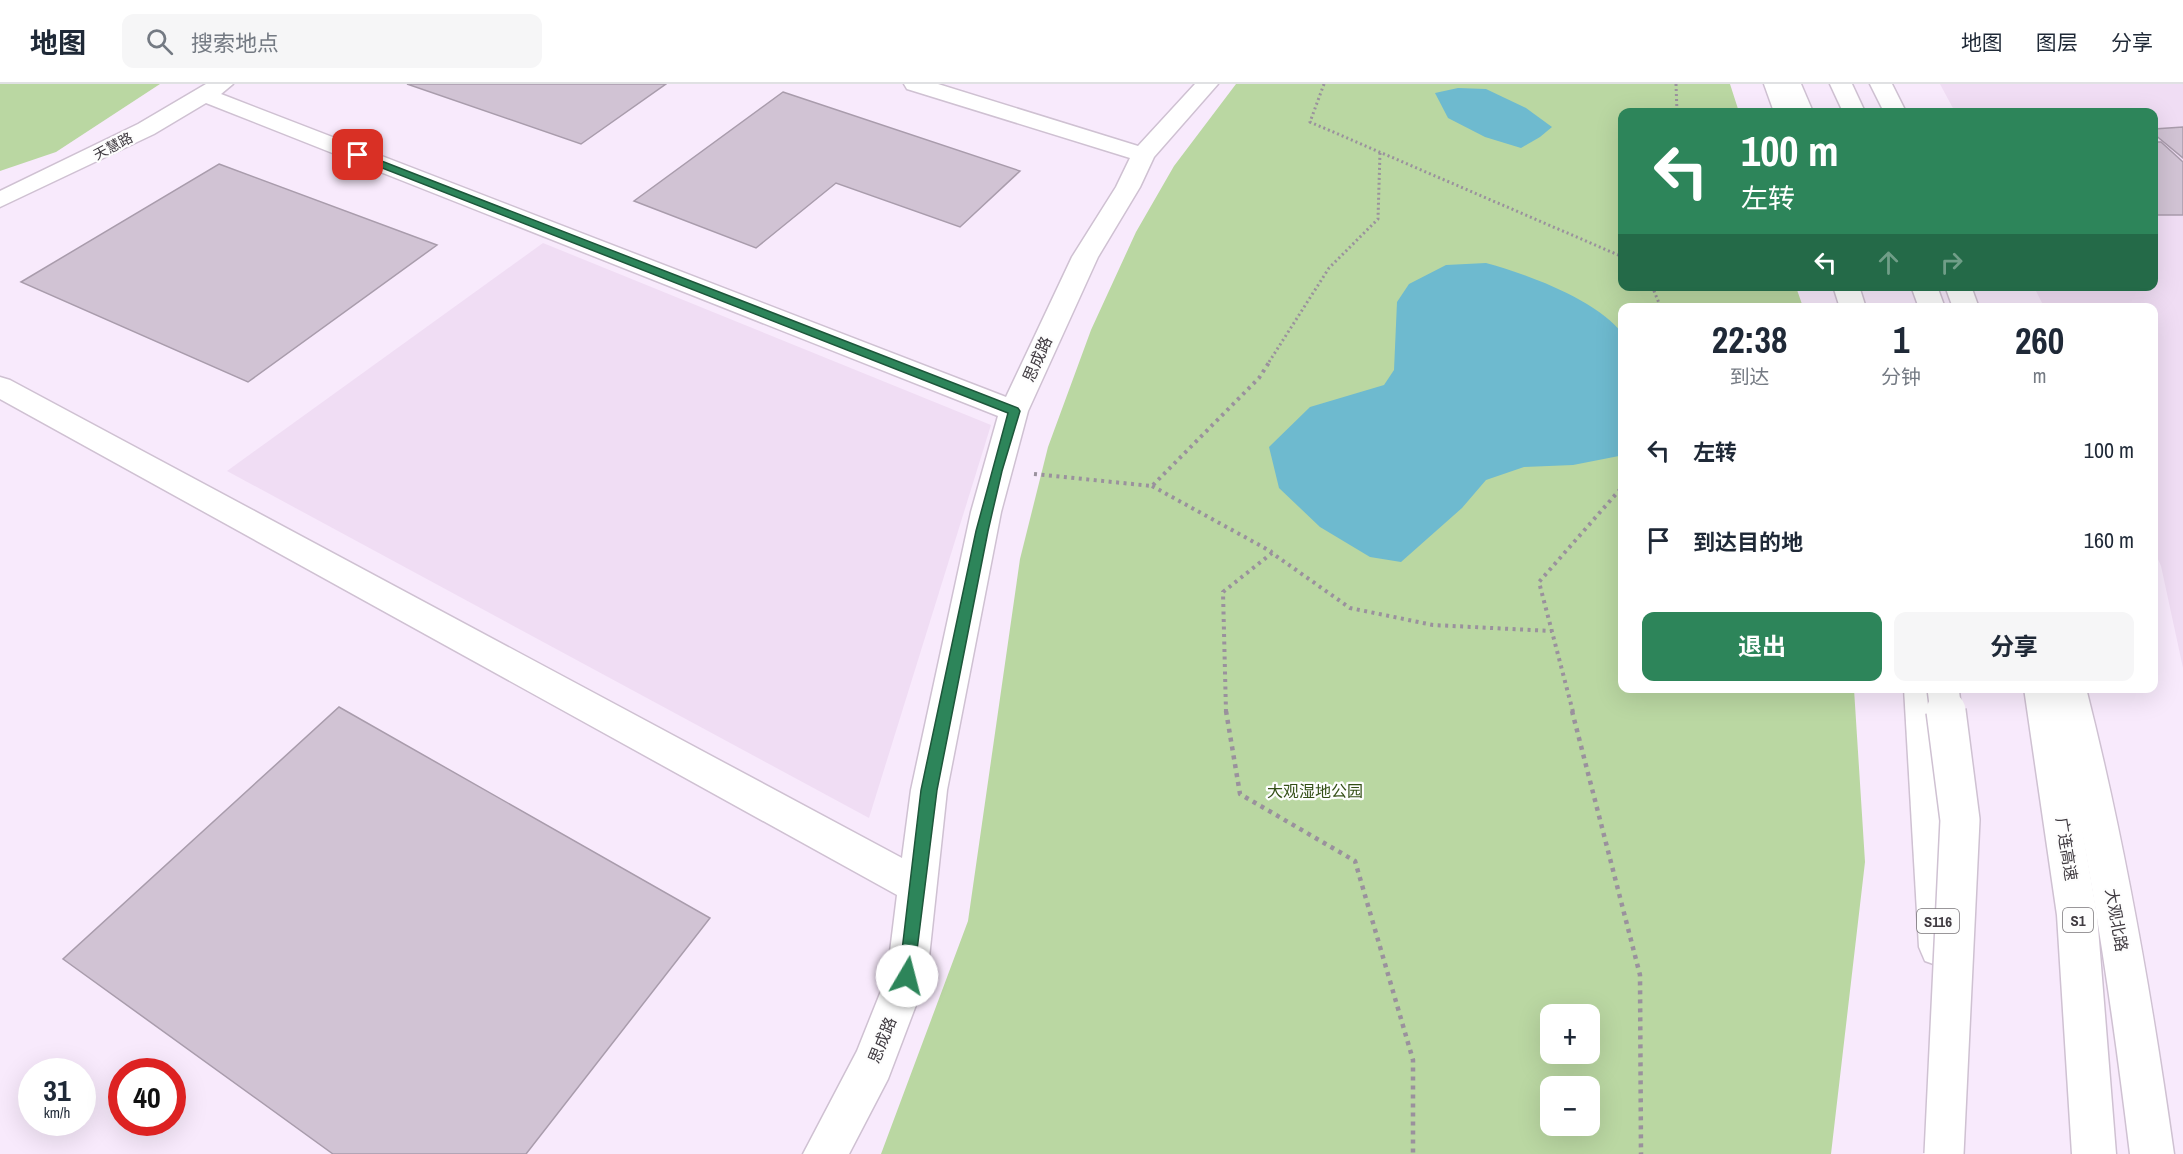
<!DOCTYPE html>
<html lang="zh">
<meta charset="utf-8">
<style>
body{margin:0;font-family:"Archivo Narrow","Noto Sans SC",sans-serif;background:#f6f6f7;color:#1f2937;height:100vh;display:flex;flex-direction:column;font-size:22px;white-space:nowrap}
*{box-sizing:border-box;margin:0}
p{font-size:20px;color:#747a83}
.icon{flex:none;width:33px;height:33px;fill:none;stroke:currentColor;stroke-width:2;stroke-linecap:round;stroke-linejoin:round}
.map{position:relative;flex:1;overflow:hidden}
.details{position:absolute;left:1618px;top:219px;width:540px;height:390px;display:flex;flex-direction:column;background:#fff;border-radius:12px;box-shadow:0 6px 24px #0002}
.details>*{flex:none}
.hud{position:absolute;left:1618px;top:24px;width:540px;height:183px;border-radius:12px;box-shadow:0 6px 24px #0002;background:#2d855a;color:#fff;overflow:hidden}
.fabs{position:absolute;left:1540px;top:920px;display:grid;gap:12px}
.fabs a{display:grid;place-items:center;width:60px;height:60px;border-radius:12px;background:#fff;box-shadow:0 6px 24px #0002;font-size:30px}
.speed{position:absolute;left:18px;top:974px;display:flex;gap:12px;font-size:30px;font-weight:700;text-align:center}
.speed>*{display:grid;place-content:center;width:78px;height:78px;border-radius:50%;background:#fff;box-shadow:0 6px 24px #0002;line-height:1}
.speed small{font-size:15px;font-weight:400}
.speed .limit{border:9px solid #d22;background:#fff;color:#111}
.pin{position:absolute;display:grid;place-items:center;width:51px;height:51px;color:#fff;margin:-26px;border-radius:12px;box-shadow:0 3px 9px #0006}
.me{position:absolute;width:66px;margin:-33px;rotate:8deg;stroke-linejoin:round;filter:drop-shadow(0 0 4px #0008)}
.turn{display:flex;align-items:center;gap:21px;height:126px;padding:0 24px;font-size:27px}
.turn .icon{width:78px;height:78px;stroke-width:2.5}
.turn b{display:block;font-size:42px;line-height:51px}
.lanes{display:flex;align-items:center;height:57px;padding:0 24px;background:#0003;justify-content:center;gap:30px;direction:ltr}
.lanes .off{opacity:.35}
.eta{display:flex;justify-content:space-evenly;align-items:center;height:102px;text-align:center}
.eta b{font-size:36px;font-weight:700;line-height:42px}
.action{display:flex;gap:12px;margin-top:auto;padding:12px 24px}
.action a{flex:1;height:69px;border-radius:12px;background:#2d855a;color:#fff;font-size:24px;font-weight:700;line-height:69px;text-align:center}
.action a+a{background:#f6f6f7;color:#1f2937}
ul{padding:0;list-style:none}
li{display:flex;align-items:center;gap:18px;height:90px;padding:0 24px}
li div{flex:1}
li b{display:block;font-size:22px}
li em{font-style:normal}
header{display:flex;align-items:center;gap:36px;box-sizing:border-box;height:84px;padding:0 30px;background:#fff;border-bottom:2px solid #e0e1e3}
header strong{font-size:28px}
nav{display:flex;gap:33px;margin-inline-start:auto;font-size:21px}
.search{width:420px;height:54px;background:#f6f6f7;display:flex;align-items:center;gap:15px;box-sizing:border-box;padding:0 21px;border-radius:12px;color:#747a83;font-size:22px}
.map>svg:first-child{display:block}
.built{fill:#f0ddf4}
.green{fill:#bad7a2;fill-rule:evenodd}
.water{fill:#6ebacf}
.building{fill:#d1c3d4;stroke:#a99cac;stroke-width:1.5}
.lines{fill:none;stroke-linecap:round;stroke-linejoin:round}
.minor-casing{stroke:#cfc1d2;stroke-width:3}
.major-casing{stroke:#cfc1d2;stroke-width:3}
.highway-casing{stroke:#cfc1d2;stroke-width:3}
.path-far2{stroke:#9a919d;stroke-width:3;stroke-dasharray:2 3;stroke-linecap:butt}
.path-far1{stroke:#9a919d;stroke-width:4;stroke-dasharray:3 4.5;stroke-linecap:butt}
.path{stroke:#9a919d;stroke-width:4.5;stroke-dasharray:4 5;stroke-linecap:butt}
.minor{fill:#fff;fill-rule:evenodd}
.major{fill:#fff;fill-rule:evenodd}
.highway{fill:#fff;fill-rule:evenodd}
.highway-bridge-far1-casing{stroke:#cfc1d2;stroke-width:34;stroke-linecap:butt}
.highway-bridge-casing{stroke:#cfc1d2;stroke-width:42;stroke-linecap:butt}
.highway-bridge-far1{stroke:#fff;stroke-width:31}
.highway-bridge{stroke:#fff;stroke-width:39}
.route{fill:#2d855a;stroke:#1d563a;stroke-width:1.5}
.labels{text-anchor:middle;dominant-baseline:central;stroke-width:4.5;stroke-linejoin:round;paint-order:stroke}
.far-street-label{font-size:14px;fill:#403b41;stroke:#fdfdfd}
.shield{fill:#fdfdfd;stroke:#797579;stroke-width:1.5}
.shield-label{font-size:15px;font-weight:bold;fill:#403b41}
.street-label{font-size:16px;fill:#403b41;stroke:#fdfdfd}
.park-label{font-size:16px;fill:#344f17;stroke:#fdfdfd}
</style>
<header>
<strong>地图</strong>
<div class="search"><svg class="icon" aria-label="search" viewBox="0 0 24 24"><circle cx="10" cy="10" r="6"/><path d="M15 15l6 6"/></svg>搜索地点</div>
<nav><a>地图</a><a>图层</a><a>分享</a></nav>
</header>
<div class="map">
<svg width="2183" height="1070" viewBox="0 0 2183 1070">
<rect width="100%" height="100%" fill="#f8eafc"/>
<!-- built -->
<g class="built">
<polygon points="1940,0 2183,0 2183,584 2161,482 2154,466 2154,224 2044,223 2034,203 2154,202 2154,28 1955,28"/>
<polygon points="543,159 991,341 869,734 227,387"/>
</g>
<!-- green -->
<g class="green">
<polygon points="0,0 160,0 56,68 0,87"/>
<path d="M1236,0H1730L1739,28H1623V202L1796,203L1803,223L1623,224V604L1854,605L1865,778L1831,1070H881L968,837L1020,475L1048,363L1091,246L1136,148L1174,82ZM1551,930H1590V969H1551ZM1551,1002H1590V1041H1551Z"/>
</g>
<!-- water -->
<g class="water">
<polygon points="1458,4 1486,5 1526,24 1552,43 1540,53 1521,64 1485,53 1448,34 1435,9"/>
<path d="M1486,179C1527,190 1597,216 1623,250V369L1619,372L1573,381L1524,383L1486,396L1462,424L1401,478L1370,473L1320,443L1279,404L1269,363L1310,323L1384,301L1394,286L1397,218L1409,200L1446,181Z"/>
</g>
<!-- building -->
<g class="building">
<polygon points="407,0 666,0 581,60"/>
<polygon points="783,8 1020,87 960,143 836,99 756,164 634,117"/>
<polygon points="2183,43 2183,74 2154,50 2154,45"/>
<polygon points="2154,58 2161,58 2183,78 2183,131 2154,131"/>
<polygon points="219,80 437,161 248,298 21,198"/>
<polygon points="339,623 710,834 526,1070 333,1070 63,875"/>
</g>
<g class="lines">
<defs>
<polygon id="minor" points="206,0 233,0 221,10 1006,313 1072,173 1116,103 1130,74 907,5 904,0 938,0 1138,62 1195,0 1218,0 1154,73 1140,103 1098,173 1028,327 1001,428 947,706 927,892 888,995 849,1070 803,1070 857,967 887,892 897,811 0,315 0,293 10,296 902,774 911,706 971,428 998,332 206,19 154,50 0,123 0,107 138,40"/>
<g id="major">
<polygon points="1779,0 1801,0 1813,28 1791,28"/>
<polygon points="1870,0 1892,0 1906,28 1884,28"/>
<polygon points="1945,202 1971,202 1979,224 1953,224"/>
<polygon points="1904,604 1938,604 1959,863 1953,877 1939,882 1925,877 1919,863"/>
<path d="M2052,604H2086C2125,758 2152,913 2174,1070H2130C2111,913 2088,758 2052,604Z"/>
</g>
<g id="highway">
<polygon points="1764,0 1786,0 1796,28 1774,28"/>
<polygon points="1830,0 1852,0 1865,28 1843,28"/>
<polygon points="1833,202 1859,202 1866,224 1840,224"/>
<polygon points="1911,202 1937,202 1945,224 1919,224"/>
<polygon points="2024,604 2058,604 2097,831 2116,1070 2072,1070 2057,831"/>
</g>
</defs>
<!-- minor casing -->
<use href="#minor" class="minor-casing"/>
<!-- major casing -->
<use href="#major" class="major-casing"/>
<!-- highway casing -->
<use href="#highway" class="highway-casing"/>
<!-- path-far2 -->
<g class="path-far2">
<polyline points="1324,0 1310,38 1623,173"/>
<polyline points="1676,0 1677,28"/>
<polyline points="1652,202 1661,224"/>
<polyline points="1269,278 1329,184 1378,135 1380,68"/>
</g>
<!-- path-far1 -->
<g class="path-far1">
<polyline points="1034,390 1152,402 1259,294 1270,277"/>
<polyline points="1152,402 1272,468"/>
<polyline points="1226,628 1223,508 1272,469 1350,524 1433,541 1552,547"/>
<polyline points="1573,628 1539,498 1623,402"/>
</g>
<!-- path -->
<g class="path">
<polyline points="1226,627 1240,710 1355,777 1413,976 1413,1070"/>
<polyline points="1572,627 1640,891 1641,1070"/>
</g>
<!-- minor -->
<use href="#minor" class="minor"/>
<!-- major -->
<use href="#major" class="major"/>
<!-- highway -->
<use href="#highway" class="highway"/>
<defs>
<polyline id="highway-bridge-far1" points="1943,604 1946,628"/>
<polyline id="highway-bridge" points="1944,1070 1960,736 1946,627"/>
</defs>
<!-- highway-bridge-far1 casing -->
<use href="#highway-bridge-far1" class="highway-bridge-far1-casing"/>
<!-- highway-bridge casing -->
<use href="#highway-bridge" class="highway-bridge-casing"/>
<!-- highway-bridge-far1 -->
<use href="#highway-bridge-far1" class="highway-bridge-far1"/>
<!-- highway-bridge -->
<use href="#highway-bridge" class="highway-bridge"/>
</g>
<!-- route -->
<polygon class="route" points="354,69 361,69 1018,324 1020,327 1002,387 988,447 937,706 913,898 907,901 901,898 899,892 921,706 976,447 1008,329 354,73"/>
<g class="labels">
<!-- far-street labels -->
<g class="far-street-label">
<text transform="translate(113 62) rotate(-28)">天慧路</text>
</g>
<!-- shield labels -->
<g class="shield">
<rect x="2063" y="824" width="30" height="24" rx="4.5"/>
<rect x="1917" y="825" width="42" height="24" rx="4.5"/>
</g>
<g class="shield-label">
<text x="2078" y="836">S1</text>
<text x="1938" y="837">S116</text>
</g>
<!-- street labels -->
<g class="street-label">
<text transform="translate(1037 275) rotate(-66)">思成路</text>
<text transform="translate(2067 765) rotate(81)">广连高速</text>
<text transform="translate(2117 836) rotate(80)">大观北路</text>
<text transform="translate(882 956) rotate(-68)">思成路</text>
</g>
<!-- park labels -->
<g class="park-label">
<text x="1315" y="707">大观湿地公园</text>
</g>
</g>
</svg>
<div class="fabs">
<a>+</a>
<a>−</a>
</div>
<div class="speed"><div>31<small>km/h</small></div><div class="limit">40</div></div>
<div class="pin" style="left:358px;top:71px;background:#d93025"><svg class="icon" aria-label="arrive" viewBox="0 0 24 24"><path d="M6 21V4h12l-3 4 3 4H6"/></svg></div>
<svg class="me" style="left:907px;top:892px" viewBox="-20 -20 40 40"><circle r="19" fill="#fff"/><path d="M0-13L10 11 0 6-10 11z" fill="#2d855a"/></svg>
<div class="hud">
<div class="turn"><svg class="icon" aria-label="left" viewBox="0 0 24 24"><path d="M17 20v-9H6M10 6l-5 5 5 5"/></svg><div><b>100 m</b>左转</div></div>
<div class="lanes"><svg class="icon" aria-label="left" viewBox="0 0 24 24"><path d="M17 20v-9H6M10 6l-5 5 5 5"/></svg><svg class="icon off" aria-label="ahead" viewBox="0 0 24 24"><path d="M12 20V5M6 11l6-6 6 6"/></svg><svg class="icon off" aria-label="right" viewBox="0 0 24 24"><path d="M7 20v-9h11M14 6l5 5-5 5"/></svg></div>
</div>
<section class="details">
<div class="eta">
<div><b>22:38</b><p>到达</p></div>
<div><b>1</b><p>分钟</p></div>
<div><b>260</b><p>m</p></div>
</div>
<ul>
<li><svg class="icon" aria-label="left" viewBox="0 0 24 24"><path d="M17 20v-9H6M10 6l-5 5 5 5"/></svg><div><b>左转</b></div><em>100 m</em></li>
<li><svg class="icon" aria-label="arrive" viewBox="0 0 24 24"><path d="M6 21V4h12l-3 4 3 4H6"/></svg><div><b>到达目的地</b></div><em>160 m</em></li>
</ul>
<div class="action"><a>退出</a><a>分享</a></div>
</section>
</div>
